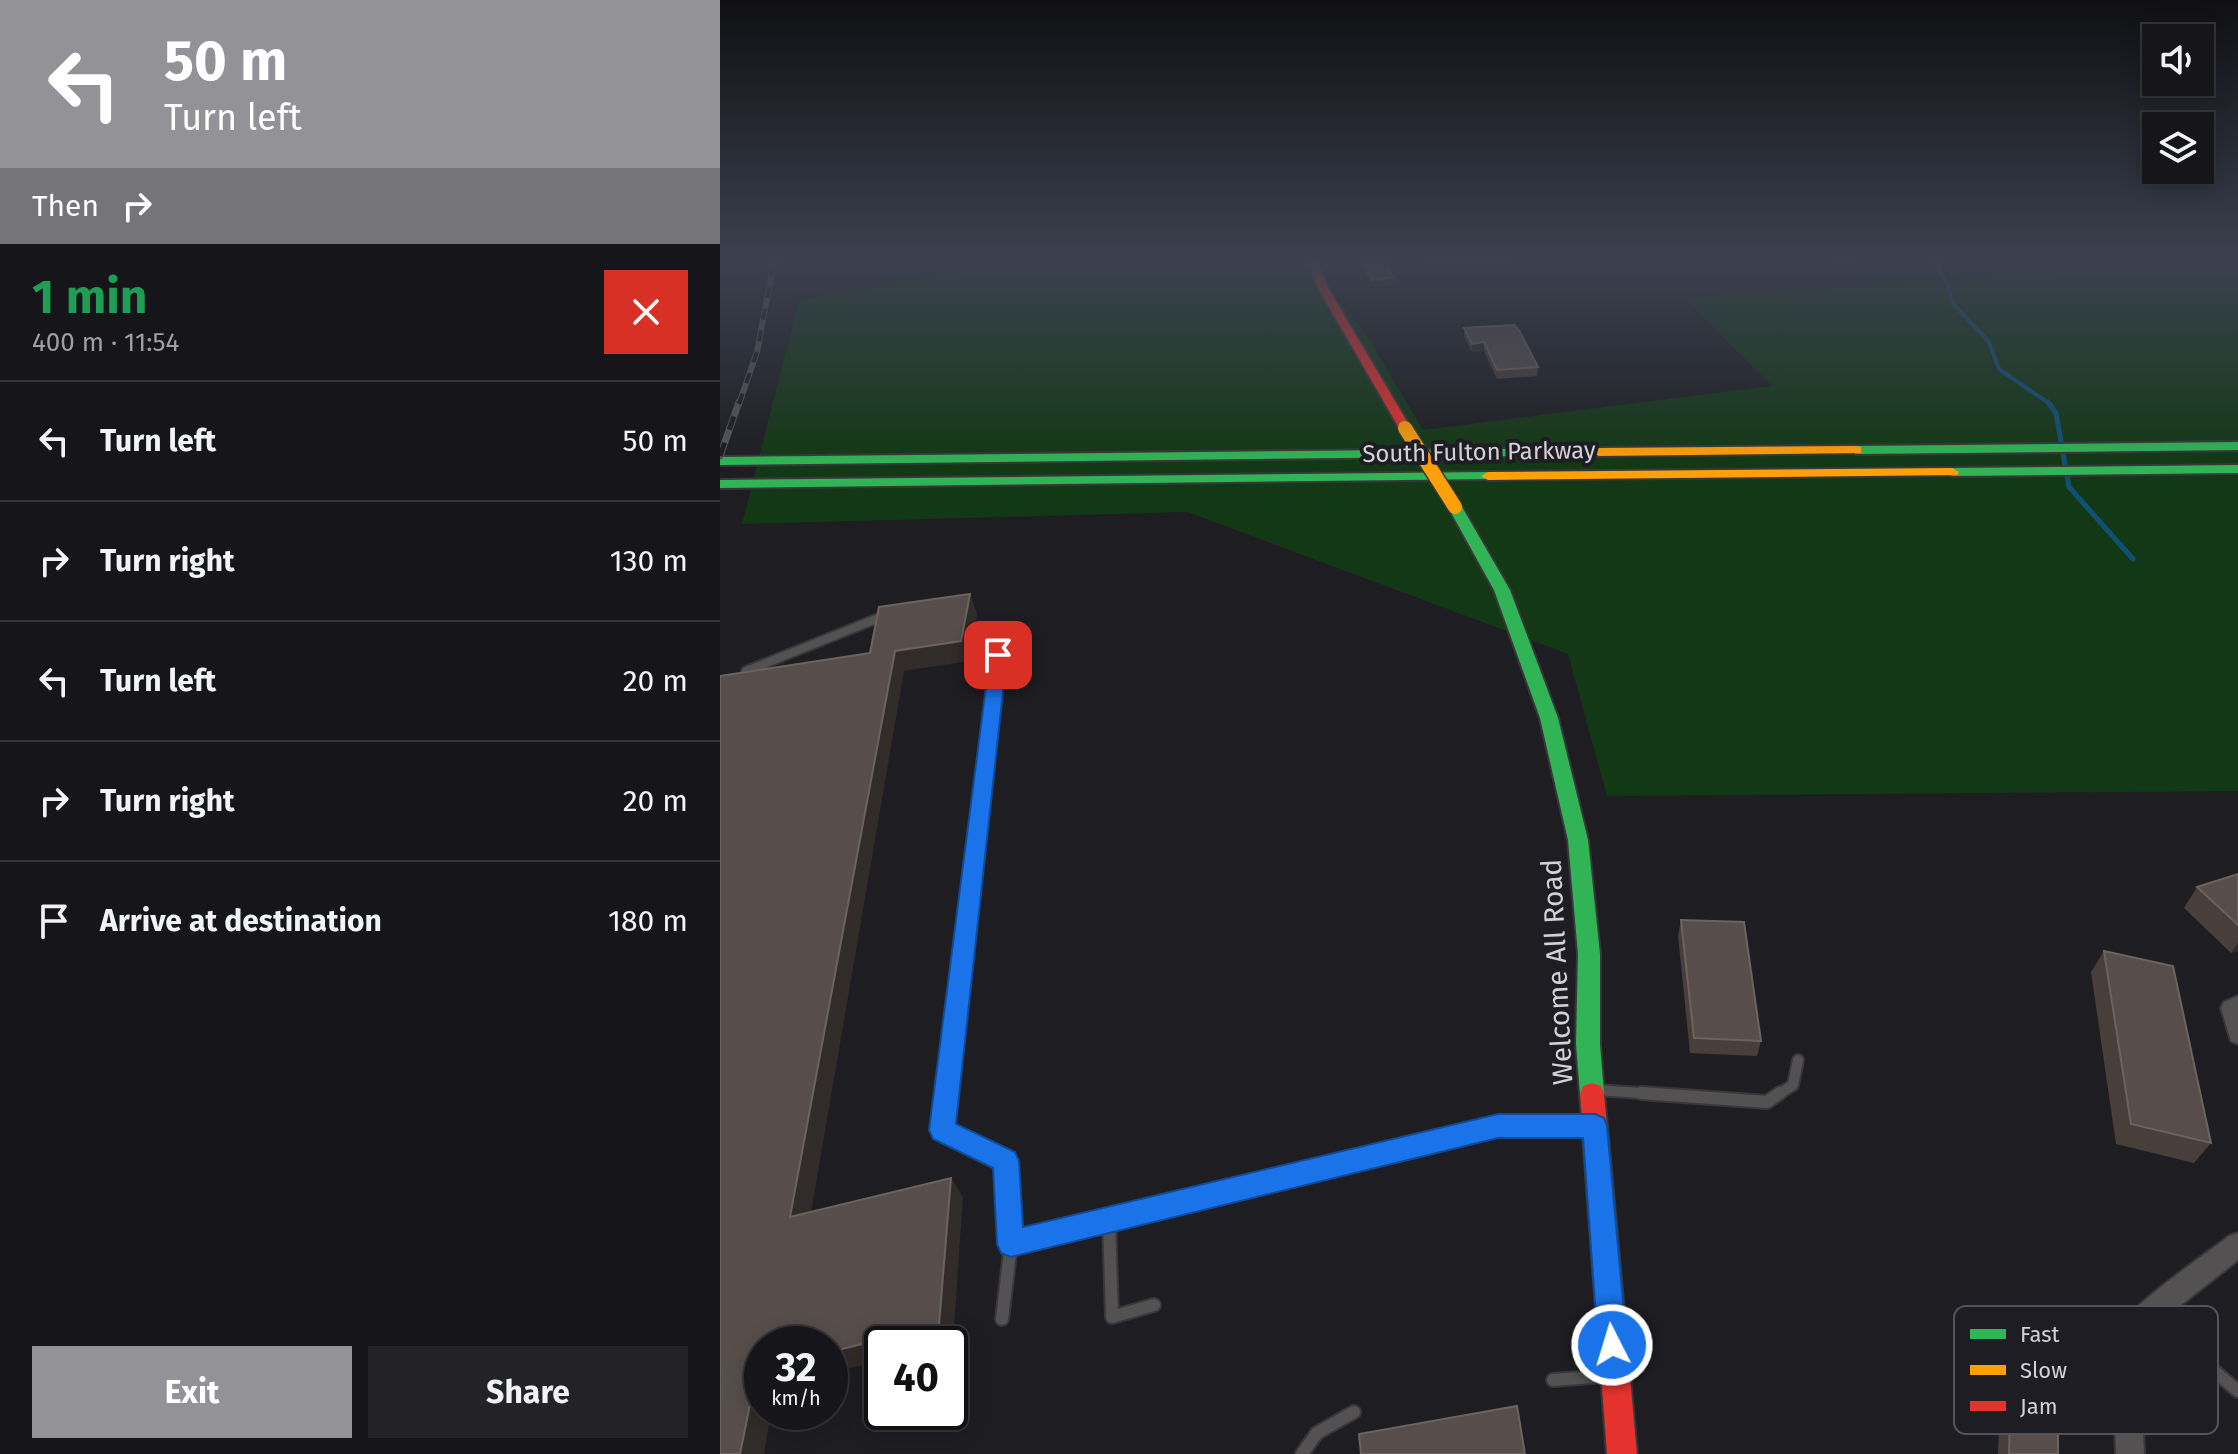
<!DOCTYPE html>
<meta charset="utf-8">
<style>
body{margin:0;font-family:"Fira Sans",sans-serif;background:#232327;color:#f1f3f6;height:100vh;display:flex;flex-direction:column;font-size:30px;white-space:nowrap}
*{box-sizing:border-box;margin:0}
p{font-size:26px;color:#9e9fa2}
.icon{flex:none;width:44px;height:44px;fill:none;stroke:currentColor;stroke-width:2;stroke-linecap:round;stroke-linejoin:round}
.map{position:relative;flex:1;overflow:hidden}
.side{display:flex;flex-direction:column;background:#16161a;width:720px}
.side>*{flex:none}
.hud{background:#939397;color:#fff;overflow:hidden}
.fabs{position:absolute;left:1422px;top:24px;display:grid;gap:16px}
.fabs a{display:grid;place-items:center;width:72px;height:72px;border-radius:0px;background:#16161a;box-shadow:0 4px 20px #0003,0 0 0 2px #353539;font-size:40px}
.speed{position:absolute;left:24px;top:1326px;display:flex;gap:16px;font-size:40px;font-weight:700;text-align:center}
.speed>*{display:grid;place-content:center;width:104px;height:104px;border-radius:50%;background:#16161a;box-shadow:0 4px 20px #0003,0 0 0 2px #353539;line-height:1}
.speed small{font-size:20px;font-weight:400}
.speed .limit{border:4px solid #111;border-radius:12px;background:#fff;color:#111}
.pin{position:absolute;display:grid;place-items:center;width:68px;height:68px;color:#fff;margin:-34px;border-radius:16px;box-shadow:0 4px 12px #0006}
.me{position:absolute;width:88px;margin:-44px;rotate:355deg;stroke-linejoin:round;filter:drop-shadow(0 0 6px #0008)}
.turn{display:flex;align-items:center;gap:28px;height:168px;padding:0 32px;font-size:36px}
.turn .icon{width:104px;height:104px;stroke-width:2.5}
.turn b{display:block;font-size:56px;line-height:68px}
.then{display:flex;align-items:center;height:76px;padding:0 32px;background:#0003;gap:16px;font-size:30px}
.round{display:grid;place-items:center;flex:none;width:84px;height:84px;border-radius:0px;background:#232327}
.overview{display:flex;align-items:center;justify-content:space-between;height:136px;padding:0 32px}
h1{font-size:48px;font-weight:700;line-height:60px;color:#1e9e55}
.cta{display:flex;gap:16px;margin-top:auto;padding:16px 32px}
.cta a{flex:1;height:92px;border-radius:0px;background:#939397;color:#fff;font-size:32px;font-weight:700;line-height:92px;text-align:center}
.cta a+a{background:#232327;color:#f1f3f6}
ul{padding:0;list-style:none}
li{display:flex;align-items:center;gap:24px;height:120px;padding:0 32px;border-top:2px solid #353539}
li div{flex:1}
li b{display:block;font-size:30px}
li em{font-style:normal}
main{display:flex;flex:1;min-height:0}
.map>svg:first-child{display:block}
.green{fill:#133815}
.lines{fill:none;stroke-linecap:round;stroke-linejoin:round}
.stream-far1{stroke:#115076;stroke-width:4}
.stream{stroke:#115076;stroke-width:5}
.lane-far2-casing{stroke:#38383a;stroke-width:12}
.lane-far1-casing{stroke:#38383a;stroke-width:14}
.lane-casing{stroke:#38383a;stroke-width:16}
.street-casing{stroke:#38383a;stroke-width:4}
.fast-casing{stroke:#38383a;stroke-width:4}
.slow-casing{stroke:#38383a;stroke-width:4}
.jam-casing{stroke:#38383a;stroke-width:4}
.lane-far2{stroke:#535152;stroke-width:8}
.lane-far1{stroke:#535152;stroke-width:10}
.lane{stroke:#535152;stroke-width:12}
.street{fill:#535152;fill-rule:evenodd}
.fast{fill:#30b455;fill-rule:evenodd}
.slow{fill:#ff9f0a;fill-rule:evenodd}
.jam{fill:#e5322d;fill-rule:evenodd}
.rail-far1-casing{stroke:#555557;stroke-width:6}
.rail-casing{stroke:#555557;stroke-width:7}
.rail-far1{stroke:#1d1d23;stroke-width:4;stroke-dasharray:11;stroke-linecap:butt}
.rail{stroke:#1d1d23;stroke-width:5;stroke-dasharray:14;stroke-linecap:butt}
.slow-bridge-casing{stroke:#38383a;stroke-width:17;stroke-linecap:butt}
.slow-bridge{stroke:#ff9f0a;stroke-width:14}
.wall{fill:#483e3a}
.shaded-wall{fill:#312b29}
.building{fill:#574e4b;stroke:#6a6360;stroke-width:2}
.route{fill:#1a73e8;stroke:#114b97;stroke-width:2}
.labels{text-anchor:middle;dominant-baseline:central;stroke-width:8;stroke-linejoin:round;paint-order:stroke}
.far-street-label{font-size:24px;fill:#d2d2d6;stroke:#1d1d23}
.street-label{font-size:28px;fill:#d2d2d6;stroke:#1d1d23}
.key{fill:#1d1d23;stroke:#535359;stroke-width:2}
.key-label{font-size:22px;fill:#d2d2d6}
</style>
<main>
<section class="side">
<div class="hud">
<div class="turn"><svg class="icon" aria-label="left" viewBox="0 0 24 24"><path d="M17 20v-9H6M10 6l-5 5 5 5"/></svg><div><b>50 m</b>Turn left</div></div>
<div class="then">Then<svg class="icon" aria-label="right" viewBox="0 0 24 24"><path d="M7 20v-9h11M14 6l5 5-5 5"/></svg></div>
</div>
<div class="overview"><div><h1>1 min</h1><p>400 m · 11:54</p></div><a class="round" style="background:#d93025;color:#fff"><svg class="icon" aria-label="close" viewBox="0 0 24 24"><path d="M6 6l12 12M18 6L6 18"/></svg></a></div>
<ul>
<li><svg class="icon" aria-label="left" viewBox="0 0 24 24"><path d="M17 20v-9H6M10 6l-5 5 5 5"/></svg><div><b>Turn left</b></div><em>50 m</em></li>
<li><svg class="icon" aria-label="right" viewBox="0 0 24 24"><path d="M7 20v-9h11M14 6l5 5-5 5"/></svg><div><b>Turn right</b></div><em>130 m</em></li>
<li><svg class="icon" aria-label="left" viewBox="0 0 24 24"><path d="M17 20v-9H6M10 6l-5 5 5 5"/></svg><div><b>Turn left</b></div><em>20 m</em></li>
<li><svg class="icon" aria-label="right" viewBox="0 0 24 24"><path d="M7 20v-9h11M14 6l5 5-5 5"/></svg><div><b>Turn right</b></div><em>20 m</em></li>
<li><svg class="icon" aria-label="arrive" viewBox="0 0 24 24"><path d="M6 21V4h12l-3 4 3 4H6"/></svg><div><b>Arrive at destination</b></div><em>180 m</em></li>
</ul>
<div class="cta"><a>Exit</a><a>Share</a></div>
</section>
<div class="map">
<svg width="1518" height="1454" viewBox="0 0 1518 1454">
<rect width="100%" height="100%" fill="#1e1e22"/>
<!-- green -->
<polygon class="green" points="312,260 588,260 615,298 644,331 703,430 1052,386 964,298 1436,266 1428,260 1518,260 1518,791 887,796 848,654 468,512 22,524 79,300"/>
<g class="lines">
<!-- stream-far1 -->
<polyline class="stream-far1" points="1214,260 1227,283 1233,304 1269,342 1279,369 1330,404"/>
<!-- stream -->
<polyline class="stream" points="1328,402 1336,413 1349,487 1413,559"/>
<defs>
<g id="lane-far2">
<polyline points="26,671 166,615"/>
<polyline points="260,810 278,655"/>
</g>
<g id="lane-far1">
<polyline points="876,1090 950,1095"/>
<polyline points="226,1095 260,808"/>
<polyline points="1057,1095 1073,1085 1078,1060"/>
</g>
<g id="lane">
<polyline points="226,1093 222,1130 286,1161 291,1244 282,1319"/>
<polyline points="921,1093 1047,1102 1060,1093"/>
<polyline points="389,1220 392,1317 434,1305"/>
<polyline points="291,1244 778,1126 868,1126"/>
<polyline points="1440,1311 1462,1344 1518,1391"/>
<polyline points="833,1380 886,1376"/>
<polyline points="582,1454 597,1433 634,1412"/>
</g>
<g id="street">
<polygon points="1518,996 1518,1044 1511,1041 1501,1008 1504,1002"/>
<path d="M1518,1233V1260L1447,1316L1419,1342L1424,1454H1396L1393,1337C1406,1307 1481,1258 1509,1236Z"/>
</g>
<g id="fast">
<polygon points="1518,442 1518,450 1136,454 1129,450 1136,446"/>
<polygon points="879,448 884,449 884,455 0,465 0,457"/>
<polygon points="1518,465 1518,473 1232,476 1225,472 1232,468"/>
<polygon points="768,472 773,473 773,479 0,488 0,480"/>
<polygon points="735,503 742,507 790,590 838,718 868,840 880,954 880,1044 884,1094 881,1102 872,1105 863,1102 860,1094 856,1044 858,954 848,840 820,718 774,590 728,507"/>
</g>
<g id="slow">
<polygon points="1136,446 1141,447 1141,453 879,456 872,452 879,448"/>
<polygon points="1232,468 1239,472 1237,475 768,480 761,476 768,472"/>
</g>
<g id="jam">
<polygon points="587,260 597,260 608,288 691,428 689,431 679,428 598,288"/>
<polygon points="872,1083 881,1086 884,1094 917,1454 887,1454 860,1094 863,1086"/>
</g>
</defs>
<!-- lane-far2 casing -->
<use href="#lane-far2" class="lane-far2-casing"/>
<!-- lane-far1 casing -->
<use href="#lane-far1" class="lane-far1-casing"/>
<!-- lane casing -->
<use href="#lane" class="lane-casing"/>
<!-- street casing -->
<use href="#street" class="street-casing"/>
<!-- fast casing -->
<use href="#fast" class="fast-casing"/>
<!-- slow casing -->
<use href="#slow" class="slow-casing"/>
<!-- jam casing -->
<use href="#jam" class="jam-casing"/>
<!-- lane-far2 -->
<use href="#lane-far2" class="lane-far2"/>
<!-- lane-far1 -->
<use href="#lane-far1" class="lane-far1"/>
<!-- lane -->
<use href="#lane" class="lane"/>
<!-- street -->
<use href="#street" class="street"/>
<!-- fast -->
<use href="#fast" class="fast"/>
<!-- slow -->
<use href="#slow" class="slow"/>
<!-- jam -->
<use href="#jam" class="jam"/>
<defs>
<polyline id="rail-far1" points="19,404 37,352 54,260"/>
<polyline id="rail" points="0,456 19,402"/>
</defs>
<!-- rail-far1 casing -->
<use href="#rail-far1" class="rail-far1-casing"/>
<!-- rail casing -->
<use href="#rail" class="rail-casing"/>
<!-- rail-far1 -->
<use href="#rail-far1" class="rail-far1"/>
<!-- rail -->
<use href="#rail" class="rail"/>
<defs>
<polyline id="slow-bridge" points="685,428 735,507"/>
</defs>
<!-- slow-bridge casing -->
<use href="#slow-bridge" class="slow-bridge-casing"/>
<!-- slow-bridge -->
<use href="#slow-bridge" class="slow-bridge"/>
</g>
<!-- wall -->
<g class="wall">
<polygon points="644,260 665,260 674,285 653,287 646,275"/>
<polygon points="703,260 787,260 787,265 706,267"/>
<polygon points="1101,260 1134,260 1134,262"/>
<polygon points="744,328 818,367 817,376 777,379 764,351 752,352 744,336"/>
<polygon points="1518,874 1518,951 1511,953 1464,908 1477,887"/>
<polygon points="961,920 1041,1041 1037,1056 970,1053 958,936"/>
<polygon points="1384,951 1491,1143 1474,1163 1396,1144 1371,972"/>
<polygon points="1292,1335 1338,1454 1278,1454 1282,1348"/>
</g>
<!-- shaded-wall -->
<g class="shaded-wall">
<polygon points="673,278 674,285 653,287 652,280"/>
<polygon points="764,342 764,351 752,352 752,344"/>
<polygon points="250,594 257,614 249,661 184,671 87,1236 70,1217 175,651"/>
<polygon points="1518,943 1518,951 1511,953"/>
<polygon points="231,1178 243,1197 233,1342 226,1344 162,1344 162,1360 110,1373 110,1352"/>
<polygon points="42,1369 42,1412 51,1412 44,1454 20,1454 37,1370"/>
</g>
<!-- building -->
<g class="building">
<polygon points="645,260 665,260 673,278 652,280 646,267"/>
<polygon points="794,325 799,330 818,367 777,370 764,342 752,344 744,328"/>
<polygon points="250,594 241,641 175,651 70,1217 231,1178 219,1325 110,1352 110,1344 42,1344 42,1369 37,1370 20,1454 0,1454 0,676 150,653 159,607"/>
<polygon points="1518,874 1518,925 1477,887"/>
<polygon points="961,920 1024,922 1041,1041 974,1038"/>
<polygon points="1384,951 1453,966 1491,1143 1411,1124"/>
<polygon points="1292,1335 1338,1352 1338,1454 1289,1454"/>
<polygon points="797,1406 805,1454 641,1454 639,1434"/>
</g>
<!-- sky -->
<linearGradient id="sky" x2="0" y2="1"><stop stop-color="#101013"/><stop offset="0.56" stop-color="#3b414f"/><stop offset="1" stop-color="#3b414f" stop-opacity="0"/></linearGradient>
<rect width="1518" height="464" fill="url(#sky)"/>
<!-- route -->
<polygon class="route" points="278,650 287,655 236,1124 295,1152 299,1161 303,1227 778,1114 875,1114 884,1118 887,1126 907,1345 903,1355 892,1359 882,1355 878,1345 863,1138 778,1138 291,1257 281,1253 277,1244 273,1168 213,1139 209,1130 270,655"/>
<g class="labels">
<!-- far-street labels -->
<g class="far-street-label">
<text transform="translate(759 452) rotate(-1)">South Fulton Parkway</text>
</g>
<!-- street labels -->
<g class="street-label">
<text transform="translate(837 972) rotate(-93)">Welcome All Road</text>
</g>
</g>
<!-- legend -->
<rect x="1234" y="1306" width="264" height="128" rx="12" class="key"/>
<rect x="1250" y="1329" width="36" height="10" fill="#30b455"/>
<rect x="1250" y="1365" width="36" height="10" fill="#ff9f0a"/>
<rect x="1250" y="1401" width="36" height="10" fill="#e5322d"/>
<g class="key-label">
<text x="1300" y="1342">Fast</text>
<text x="1300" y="1378">Slow</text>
<text x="1300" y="1414">Jam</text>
</g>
</svg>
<div class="fabs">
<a><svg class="icon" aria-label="sound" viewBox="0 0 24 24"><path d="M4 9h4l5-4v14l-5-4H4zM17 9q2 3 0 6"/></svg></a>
<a><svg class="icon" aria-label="layers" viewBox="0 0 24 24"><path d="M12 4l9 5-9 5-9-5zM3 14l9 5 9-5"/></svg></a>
</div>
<div class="speed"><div>32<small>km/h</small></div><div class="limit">40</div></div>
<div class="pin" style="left:278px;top:655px;background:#d93025"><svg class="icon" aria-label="arrive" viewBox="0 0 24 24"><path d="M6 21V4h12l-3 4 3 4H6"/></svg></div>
<svg class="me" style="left:892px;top:1345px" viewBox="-20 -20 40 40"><circle r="17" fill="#1a73e8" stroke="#fff" stroke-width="3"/><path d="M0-11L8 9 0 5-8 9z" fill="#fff"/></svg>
</div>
</main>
